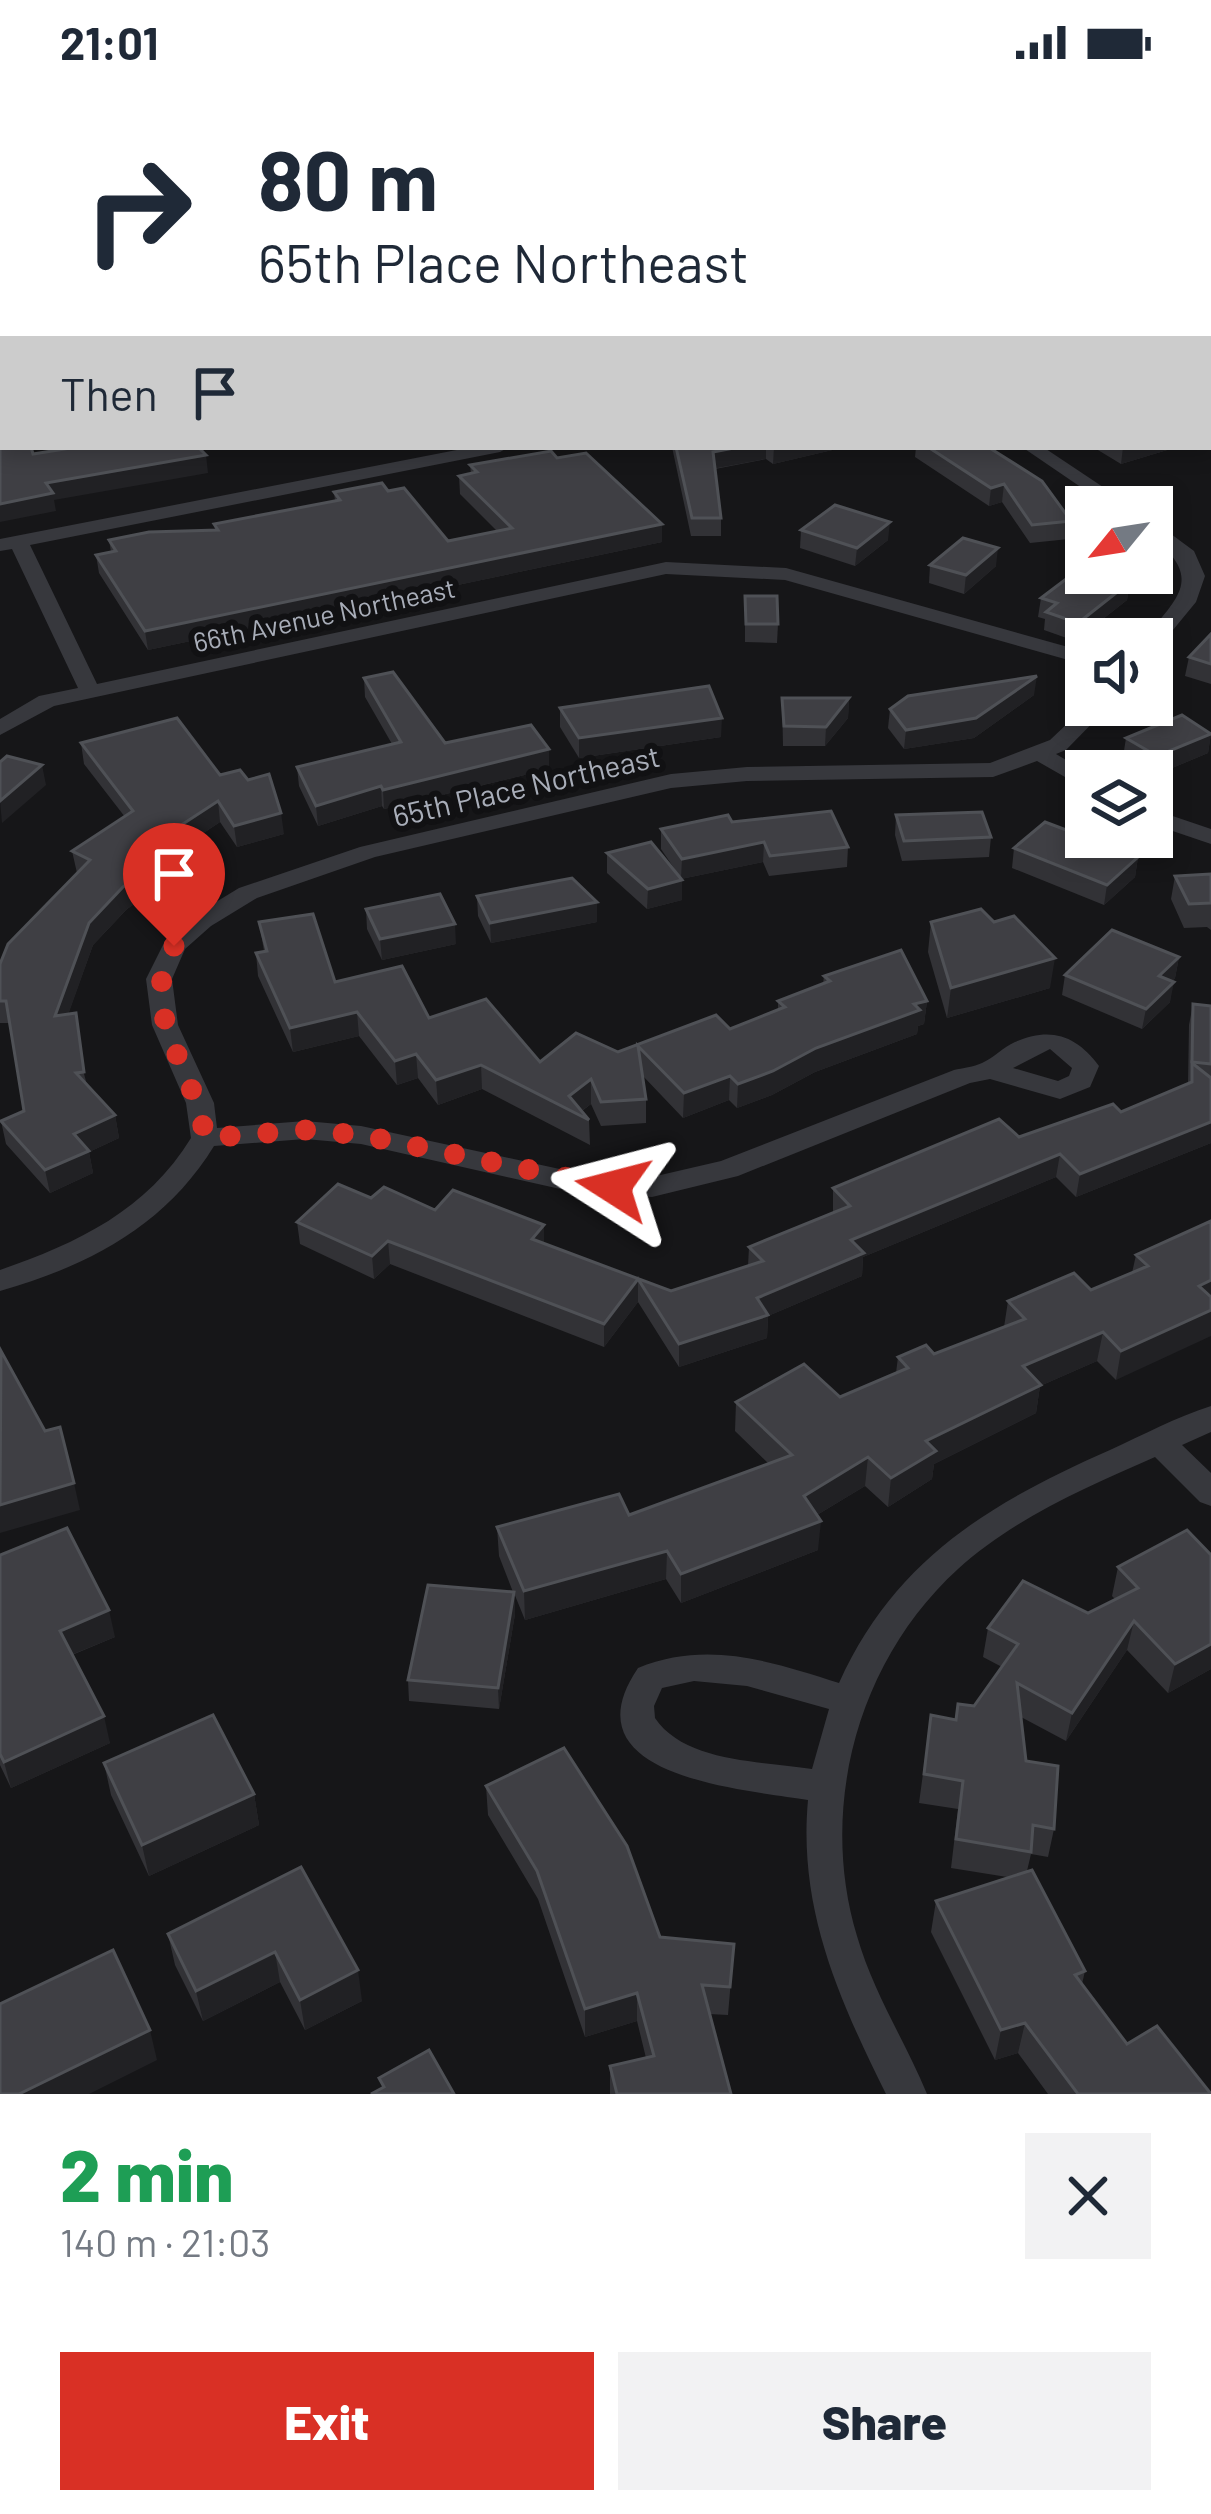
<!DOCTYPE html>
<meta charset="utf-8">
<style>
body{margin:0;font-family:Barlow,sans-serif;background:#f2f2f3;color:#1f2937;height:100vh;display:flex;flex-direction:column;font-size:45px;white-space:nowrap}
*{box-sizing:border-box;margin:0}
p{font-size:39px;color:#747a83}
.icon{flex:none;width:66px;height:66px;fill:none;stroke:currentColor;stroke-width:2;stroke-linecap:round;stroke-linejoin:round}
.map{position:relative;height:2010px;overflow:hidden}
.sheet{display:flex;flex-direction:column;background:#fff;flex:1}
.sheet>*{flex:none}
.top-card{position:absolute;left:0px;top:0px;width:1212px;height:366px;box-shadow:0 6px 18px #0003;background:#fff;color:#1f2937;overflow:hidden}
.needle{width:78px;rotate:240deg}
.fabs{position:absolute;left:1065px;top:402px;display:grid;gap:24px}
.fabs a{display:grid;place-items:center;width:108px;height:108px;border-radius:0px;background:#fff;box-shadow:0 6px 18px #0003;font-size:60px}
.pin{position:absolute;display:grid;place-items:center;width:102px;height:102px;color:#fff;margin:-123px -51px;border-radius:50% 50% 50% 0;rotate:-45deg;box-shadow:0 0 12px #0007}
.pin .icon{rotate:45deg}
.me{position:absolute;width:132px;margin:-66px;rotate:279deg;stroke-linejoin:round;filter:drop-shadow(0 0 9px #0008)}
.turn{display:flex;align-items:center;gap:42px;height:252px;padding:0 60px;font-size:54px}
.turn .icon{width:156px;height:156px;stroke-width:2.5}
.turn b{display:block;font-size:84px;line-height:102px}
.then{display:flex;align-items:center;height:114px;padding:0 60px;background:#0003;gap:24px;font-size:45px}
.round{display:grid;place-items:center;flex:none;width:126px;height:126px;border-radius:0px;background:#f2f2f3}
.summary{display:flex;align-items:center;justify-content:space-between;height:204px;padding:0 60px}
h1{font-size:72px;font-weight:800;line-height:90px;color:#1e9e55}
.button{display:flex;gap:24px;margin-top:auto;padding:24px 60px}
.button a{flex:1;height:138px;border-radius:0px;background:#d93025;color:#fff;font-size:48px;font-weight:800;line-height:138px;text-align:center}
.button a+a{background:#f2f2f3;color:#1f2937}
.status{display:flex;justify-content:space-between;align-items:center;height:84px;padding:0 60px;background:#fff;direction:ltr}
.status svg{height:33px;fill:currentColor}
.map>svg:first-child{display:block}
.green{fill:#1c231d}
.lines{fill:none;stroke-linecap:round;stroke-linejoin:round}
.lane{stroke:#37383d;stroke-width:8}
.street{fill:#37383d;fill-rule:evenodd}
.secondary{fill:#45474d;fill-rule:evenodd}
.wall{fill:#323236}
.shaded-wall{fill:#212124}
.building{fill:#3f3f44;stroke:#4f5156;stroke-width:3}
.route{stroke:#d93025;stroke-width:21;stroke-dasharray:0 37.8}
.labels{text-anchor:middle;dominant-baseline:central;stroke-width:12;stroke-linejoin:round;paint-order:stroke}
.far-street-label{font-size:27px;fill:#a8adb8;stroke:#111113}
.street-label{font-size:30px;fill:#a8adb8;stroke:#111113}
</style>
<div class="status"><b>21:01</b><svg viewBox="0 0 49 12"><path d="M0 12V9h3v3zM5 12V6h3v6zM10 12V3h3v9zM15 12V0h3v12zM26 1h20v11H26zM47 4h2v5h-2z"/></svg></div>
<div class="map">
<svg width="1211" height="2010" viewBox="0 0 1211 2010">
<rect width="100%" height="100%" fill="#161618"/>
<!-- green -->
<polygon class="green" points="542,0 1128,0 537,3"/>
<g class="lines">
<!-- lane -->
<polyline class="lane" points="256,0 261,3"/>
<!-- street -->
<g class="street">
<rect x="1209" y="327" width="2" height="10"/>
<polygon points="472,363 509,363 500,368 30,461 97,600 666,478 786,484 1086,568 1086,581 785,496 666,490 54,622 0,651 0,635 39,612 78,604 12,465 0,467 0,455"/>
<polygon points="1022,363 1043,363 1133,423 1110,423"/>
<path d="M1152,436L1194,467L1205,492L1196,518L1159,563L1152,565V555H1144C1180,511 1203,495 1152,452Z"/>
<path d="M1087,621H1110L1066,666L1056,670L1086,688V705L1037,677L993,693L747,697L671,704L375,773L257,814L211,842L185,865L172,895L178,941L214,1019L217,1044L305,1037L361,1042L578,1089L652,1093L721,1077L954,986C962,984 974,983 982,979C994,974 1003,963 1015,958C1051,942 1077,952 1099,982L1090,1003L1060,1015L990,995L970,999L738,1092L652,1113L578,1109L361,1060L305,1055L214,1062C165,1142 88,1182 0,1207V1186C78,1159 147,1126 191,1054L186,1019L152,941L146,895L165,857L193,832L239,804L360,763L671,690L747,683L990,679L1050,656ZM1050,965L1072,984L1069,992L1058,997L1013,984Z"/>
<polygon points="1152,725 1211,745 1211,760 1152,740"/>
<path d="M1211,1322V1348L1182,1361L1211,1389V1422L1200,1418L1155,1373C1087,1403 1014,1434 958,1485C858,1576 818,1723 857,1852C873,1908 905,1957 927,2010H886C839,1915 798,1825 808,1716C742,1705 564,1693 638,1584C707,1556 770,1577 839,1599C895,1475 990,1419 1110,1366C1143,1351 1176,1333 1211,1322ZM694,1597L747,1602L829,1625L812,1685C763,1677 685,1679 655,1634L654,1622L662,1604Z"/>
</g>
<!-- secondary -->
<polygon class="secondary" points="3,310 3,326 0,327 0,311"/>
</g>
<!-- wall -->
<g class="wall">
<polygon points="1209,216 1211,216 1211,300 1209,299"/>
<polygon points="672,363 845,363 773,380 766,375 715,385 721,434 721,452 691,452"/>
<polygon points="916,363 988,363 1071,437 1069,455 1030,459 1002,418 989,422 915,373"/>
<polygon points="1093,363 1177,363 1121,380"/>
<polygon points="557,374 662,440 662,458 148,566 99,489 96,471 111,468 109,456 215,446 214,440 335,417 334,408 388,407 448,457 497,447 460,410 459,392 471,390 470,381"/>
<polygon points="801,446 888,456 855,482 800,464"/>
<polygon points="930,481 996,482 964,510 929,499"/>
<polygon points="1132,489 1126,496 1130,498 1127,516 1075,557 1044,546 1045,535 1038,533 1041,514"/>
<polygon points="745,512 778,540 777,559 745,558"/>
<polygon points="1211,550 1211,600 1185,592 1189,573"/>
<polygon points="364,594 445,659 549,665 549,685 384,725 382,722 318,742 299,702 297,683 392,660 365,613"/>
<polygon points="1034,611 974,654 904,665 888,644 890,625"/>
<polygon points="782,614 849,614 848,634 825,662 783,662"/>
<polygon points="560,624 721,653 579,674 560,643"/>
<polygon points="1211,649 1208,669 1153,692 1152,687 1145,687 1123,673 1126,654"/>
<polygon points="81,659 220,691 284,750 237,763 220,738 159,779 162,801 127,825 93,861 68,930 87,1001 115,1031 119,1054 89,1068 93,1089 50,1109 6,1060 1,1037 24,1027 10,939 0,939 0,880 77,789 72,767 125,733 84,680"/>
<polygon points="896,731 991,753 989,773 902,777 895,751"/>
<polygon points="732,738 848,763 847,783 769,792 763,778 681,795 682,816 647,825 607,789 607,769 680,793 661,765 661,745"/>
<polygon points="1014,764 1138,773 1135,793 1104,821 1012,784"/>
<polygon points="1211,790 1211,846 1207,843 1184,844 1171,815 1175,792"/>
<polygon points="477,812 597,838 491,859 478,832"/>
<polygon points="366,825 456,860 382,876 367,845"/>
<polygon points="259,838 335,898 540,978 618,968 730,945 778,926 778,917 823,900 824,892 927,917 924,940 918,942 917,950 815,988 772,1011 737,1024 729,1016 683,1034 642,991 646,1015 646,1039 601,1042 591,1020 582,1027 589,1036 590,1061 482,1005 438,1021 418,994 397,1001 359,952 293,968 258,892 256,869 264,867"/>
<polygon points="931,838 1050,904 947,934 928,868"/>
<polygon points="1179,873 1175,894 1172,897 1170,918 1142,945 1062,911 1065,891"/>
<polygon points="1193,920 1211,922 1211,1059 1076,1113 1056,1093 863,1173 862,1192 768,1232 767,1254 679,1283 638,1218 604,1263 390,1180 374,1195 300,1160 297,1138 371,1114 435,1126 544,1159 671,1207 748,1182 749,1163 833,1129 833,1104 1019,1053 1121,1028 1188,1000 1189,941"/>
<polygon points="1211,1137 1116,1296 1097,1277 1040,1302 1036,1329 934,1380 932,1395 888,1423 865,1402 817,1431 818,1466 681,1519 666,1495 525,1536 514,1509 515,1530 499,1625 409,1617 408,1596 513,1508 499,1472 497,1443 629,1431 769,1380 735,1347 736,1318 840,1313 896,1289 898,1273 934,1270 1004,1243 1008,1217 1091,1206 1132,1189 1136,1171"/>
<polygon points="0,1471 115,1553 72,1571 110,1659 11,1704 0,1681"/>
<polygon points="1211,1471 1211,1585 1168,1609 1127,1566 1066,1657 1021,1633 1026,1677 1054,1745 1048,1773 1031,1770 1027,1787 1085,1887 1082,1900 1127,1960 1211,2010 1048,2010 1018,1969 995,1976 931,1848 936,1817 1007,1793 951,1784 958,1725 919,1719 931,1631 956,1636 974,1622 1002,1583 983,1573 988,1544 1088,1529 1115,1515 1112,1512 1118,1483"/>
<polygon points="104,1679 254,1710 259,1741 149,1792 111,1711"/>
<polygon points="486,1702 660,1853 734,1860 728,1931 709,1930 731,2010 610,2010 610,1982 646,1974 637,1937 585,1953 538,1815 488,1731"/>
<polygon points="301,1783 362,1917 305,1946 280,1898 203,1937 175,1881 168,1850"/>
</g>
<!-- shaded-wall -->
<g class="shaded-wall">
<polygon points="739,363 766,363 766,375 712,385 713,368"/>
<polygon points="774,363 845,363 773,380"/>
<polygon points="1123,363 1177,363 1121,380"/>
<polygon points="206,371 208,389 54,416 56,427 0,438 0,420 46,399"/>
<polygon points="1004,400 1002,418 989,422 991,404"/>
<polygon points="890,438 888,456 855,482 857,464"/>
<polygon points="662,440 662,458 148,566 145,547"/>
<polygon points="998,464 996,482 964,510 966,491"/>
<polygon points="1122,489 1132,489 1120,505 1130,498 1127,516 1075,557 1078,539"/>
<polygon points="1037,592 1034,611 974,654 904,665 906,646"/>
<polygon points="849,614 848,634 825,662 826,643"/>
<polygon points="722,634 721,653 579,674 579,654"/>
<polygon points="1211,650 1208,669 1153,692 1157,672"/>
<polygon points="549,665 549,685 384,725 383,706"/>
<polygon points="42,681 46,701 2,739 0,717"/>
<polygon points="381,702 382,722 318,742 316,722"/>
<polygon points="218,717 220,738 159,779 162,801 127,825 93,861 60,954 55,932 89,839 137,770"/>
<polygon points="281,729 284,750 237,763 234,742"/>
<polygon points="764,758 763,778 681,795 682,775"/>
<polygon points="1138,773 1135,793 1104,821 1107,801"/>
<polygon points="682,796 682,816 647,825 648,805"/>
<polygon points="597,818 597,838 491,859 490,839"/>
<polygon points="455,840 456,860 382,876 380,855"/>
<polygon points="1179,873 1175,894 1156,912 1159,892"/>
<polygon points="1055,874 1050,904 947,934 951,904"/>
<polygon points="1174,898 1170,918 1142,945 1146,925"/>
<polygon points="927,917 924,940 918,942 917,950 815,988 772,1011 737,1024 738,1000 914,920"/>
<polygon points="357,928 359,952 293,968 290,944"/>
<polygon points="416,970 418,994 397,1001 395,977"/>
<polygon points="481,981 482,1005 438,1021 436,996"/>
<polygon points="730,992 729,1016 683,1034 684,1009"/>
<polygon points="591,995 591,1020 577,1030 569,1012"/>
<polygon points="115,1031 119,1054 89,1068 93,1089 50,1109 45,1086 74,1050"/>
<polygon points="1211,1038 1211,1059 1076,1113 1080,1090"/>
<polygon points="1060,1070 1056,1093 863,1173 862,1192 768,1232 767,1254 679,1283 679,1260 851,1156"/>
<polygon points="544,1141 544,1164 532,1155"/>
<polygon points="388,1157 390,1180 374,1195 372,1172"/>
<polygon points="638,1195 638,1218 604,1263 604,1240"/>
<polygon points="1211,1196 1211,1222 1199,1202"/>
<polygon points="1211,1226 1211,1252 1116,1296 1121,1267"/>
<polygon points="1103,1248 1097,1277 1040,1302 1036,1329 934,1380 932,1395 888,1423 891,1394 926,1357 1023,1282"/>
<polygon points="868,1373 865,1402 802,1440 804,1412"/>
<polygon points="74,1399 80,1426 0,1449 0,1421"/>
<polygon points="821,1437 818,1466 681,1519 681,1490"/>
<polygon points="667,1467 666,1495 525,1536 524,1507"/>
<polygon points="514,1508 515,1530 499,1625 498,1604"/>
<polygon points="109,1526 115,1553 66,1573 60,1547"/>
<polygon points="1134,1537 1127,1566 1066,1657 1072,1629"/>
<polygon points="1211,1560 1211,1585 1168,1609 1175,1580"/>
<polygon points="104,1632 110,1659 11,1704 4,1678"/>
<polygon points="254,1710 259,1741 149,1792 142,1761"/>
<polygon points="275,1868 280,1898 203,1937 196,1907"/>
<polygon points="358,1886 362,1917 305,1946 300,1916"/>
<polygon points="637,1909 637,1937 585,1953 585,1925"/>
<polygon points="1025,1939 1018,1969 995,1976 1001,1946"/>
<polygon points="150,1946 157,1976 89,2010 19,2010"/>
</g>
<!-- building -->
<g class="building">
<polygon points="29,0 192,0 196,3 24,3"/>
<polygon points="1175,0 1211,0 1211,55 1209,54 1209,3 1159,3"/>
<polygon points="3,17 3,69 0,66 0,19"/>
<rect x="1209" y="128" width="2" height="45"/>
<polygon points="1209,216 1211,216 1211,237 1209,244"/>
<polygon points="1209,251 1211,252 1211,281 1209,280"/>
<polygon points="0,333 3,333 3,363 31,363 33,370 77,363 198,363 206,371 46,399 53,409 0,420"/>
<polygon points="676,363 739,363 713,368 721,434 692,434"/>
<polygon points="928,363 988,363 1042,397 1071,437 1032,441 1004,400 991,404"/>
<polygon points="551,367 557,374 586,369 662,440 145,547 96,471 116,467 109,456 149,448 218,446 214,440 340,416 334,408 382,399 388,407 404,404 448,457 512,444 459,392 477,388 470,381"/>
<polygon points="835,421 890,438 857,464 801,446"/>
<polygon points="963,454 998,464 966,491 930,481"/>
<polygon points="1086,480 1086,489 1122,489 1118,494 1130,498 1078,539 1046,528 1057,519 1041,514"/>
<polygon points="745,512 777,512 778,540 746,540"/>
<polygon points="1211,550 1211,580 1189,573"/>
<polygon points="393,588 445,659 531,641 549,665 383,706 381,702 316,722 297,683 401,658 364,594"/>
<polygon points="1037,592 976,634 906,646 890,625 908,612"/>
<polygon points="709,602 722,634 579,654 560,624"/>
<polygon points="782,614 849,614 826,643 784,642"/>
<polygon points="1182,631 1211,650 1157,672 1126,654"/>
<polygon points="177,634 220,691 240,686 248,696 269,690 281,729 234,742 218,717 137,770 159,779 123,803 89,839 55,932 76,929 84,988 76,989 115,1031 74,1050 89,1067 45,1086 1,1037 24,1027 6,917 0,917 0,880 8,860 90,776 72,767 133,727 81,659"/>
<polygon points="7,672 42,681 0,717 0,678"/>
<polygon points="831,727 848,763 770,772 764,758 682,775 661,745 728,731 732,738"/>
<polygon points="982,728 991,753 904,757 896,731"/>
<polygon points="1045,738 1138,773 1107,801 1014,764"/>
<polygon points="651,758 682,796 648,805 607,769"/>
<polygon points="1211,790 1211,819 1189,820 1175,792"/>
<polygon points="572,794 597,818 490,839 477,812"/>
<polygon points="440,810 455,840 380,855 366,825"/>
<polygon points="981,825 994,838 1014,832 1055,874 951,904 931,838"/>
<polygon points="313,830 335,898 402,882 429,934 486,915 540,978 576,949 618,968 716,931 730,945 785,923 778,917 830,897 824,892 901,866 927,917 914,920 920,926 816,964 773,987 738,1000 730,992 684,1009 638,962 646,1015 601,1018 591,995 569,1012 589,1036 481,981 436,996 416,970 395,977 357,928 290,944 256,869 267,867 259,838"/>
<polygon points="1112,846 1179,873 1159,892 1174,898 1146,925 1065,891"/>
<polygon points="1193,920 1211,922 1211,980 1192,978"/>
<polygon points="1192,979 1211,994 1211,1038 1080,1090 1060,1070 851,1156 864,1169 757,1214 768,1231 679,1260 638,1195 604,1240 388,1157 372,1172 297,1138 338,1100 371,1114 384,1103 435,1126 453,1106 544,1141 532,1155 671,1207 763,1177 749,1163 850,1122 833,1104 999,1035 1019,1053 1113,1020 1121,1028 1192,998"/>
<polygon points="1211,1137 1211,1196 1199,1202 1211,1213 1211,1226 1121,1267 1103,1248 1023,1282 1041,1301 926,1357 936,1367 891,1394 868,1373 804,1412 821,1437 681,1490 667,1467 524,1507 497,1443 619,1410 629,1431 792,1371 736,1318 804,1280 840,1313 908,1284 898,1273 926,1261 934,1270 1025,1235 1008,1217 1074,1189 1091,1206 1148,1182 1136,1171"/>
<polygon points="1,1267 45,1347 60,1343 74,1399 0,1421"/>
<polygon points="67,1444 109,1526 60,1547 104,1632 4,1678 0,1670 0,1471"/>
<polygon points="1187,1446 1211,1471 1211,1560 1175,1580 1134,1537 1072,1629 1017,1599 1026,1677 1058,1682 1054,1745 1033,1741 1031,1768 956,1755 963,1697 924,1690 931,1631 956,1636 958,1620 974,1622 1018,1560 988,1544 1023,1497 1088,1529 1138,1504 1118,1483"/>
<polygon points="428,1501 514,1508 498,1604 408,1596"/>
<polygon points="213,1631 254,1710 142,1761 104,1679"/>
<polygon points="564,1664 627,1762 660,1853 734,1860 730,1903 702,1901 731,2010 617,2010 610,1982 654,1972 637,1909 585,1925 537,1787 486,1702"/>
<polygon points="301,1783 358,1886 300,1916 275,1868 196,1907 168,1850"/>
<polygon points="1032,1786 1085,1887 1075,1891 1127,1960 1157,1942 1211,2010 1078,2010 1025,1939 1001,1946 936,1817"/>
<polygon points="113,1866 150,1946 19,2010 0,2010 0,1920"/>
<polygon points="429,1966 454,2010 371,2010 384,2003 379,1994"/>
</g>
<g class="lines">
<!-- route -->
<path class="route" d="M174,862C135,927 196,985 205,1054L305,1046L361,1051L613,1103"/>
</g>
<g class="labels">
<!-- far-street labels -->
<g class="far-street-label">
<text transform="translate(324 530) rotate(-12)">66th Avenue Northeast</text>
</g>
<!-- street labels -->
<g class="street-label">
<text transform="translate(526 701) rotate(-13)">65th Place Northeast</text>
</g>
</g>
</svg>
<div class="fabs">
<a><svg class="needle" viewBox="-14 -14 28 28"><path d="M0-13l5 13h-10z" fill="#e53935"/><path d="M0 13l5-13h-10z" fill="#747a83"/></svg></a>
<a><svg class="icon" aria-label="sound" viewBox="0 0 24 24"><path d="M4 9h4l5-4v14l-5-4H4zM17 9q2 3 0 6"/></svg></a>
<a><svg class="icon" aria-label="layers" viewBox="0 0 24 24"><path d="M12 4l9 5-9 5-9-5zM3 14l9 5 9-5"/></svg></a>
</div>
<div class="pin" style="left:174px;top:862px;background:#d93025"><svg class="icon" aria-label="arrive" viewBox="0 0 24 24"><path d="M6 21V4h12l-3 4 3 4H6"/></svg></div>
<svg class="me" style="left:613px;top:1103px" viewBox="-20 -20 40 40"><path d="M0-17L14 15 0 8-14 15z" fill="#d93025" stroke="#fff" stroke-width="4"/></svg>
<div class="top-card">
<div class="turn"><svg class="icon" aria-label="right" viewBox="0 0 24 24"><path d="M7 20v-9h11M14 6l5 5-5 5"/></svg><div><b>80 m</b>65th Place Northeast</div></div>
<div class="then">Then<svg class="icon" aria-label="arrive" viewBox="0 0 24 24"><path d="M6 21V4h12l-3 4 3 4H6"/></svg></div>
</div>
</div>
<section class="sheet">
<div class="summary"><div><h1>2 min</h1><p>140 m · 21:03</p></div><a class="round"><svg class="icon" aria-label="close" viewBox="0 0 24 24"><path d="M6 6l12 12M18 6L6 18"/></svg></a></div>
<div class="button"><a>Exit</a><a>Share</a></div>
</section>
